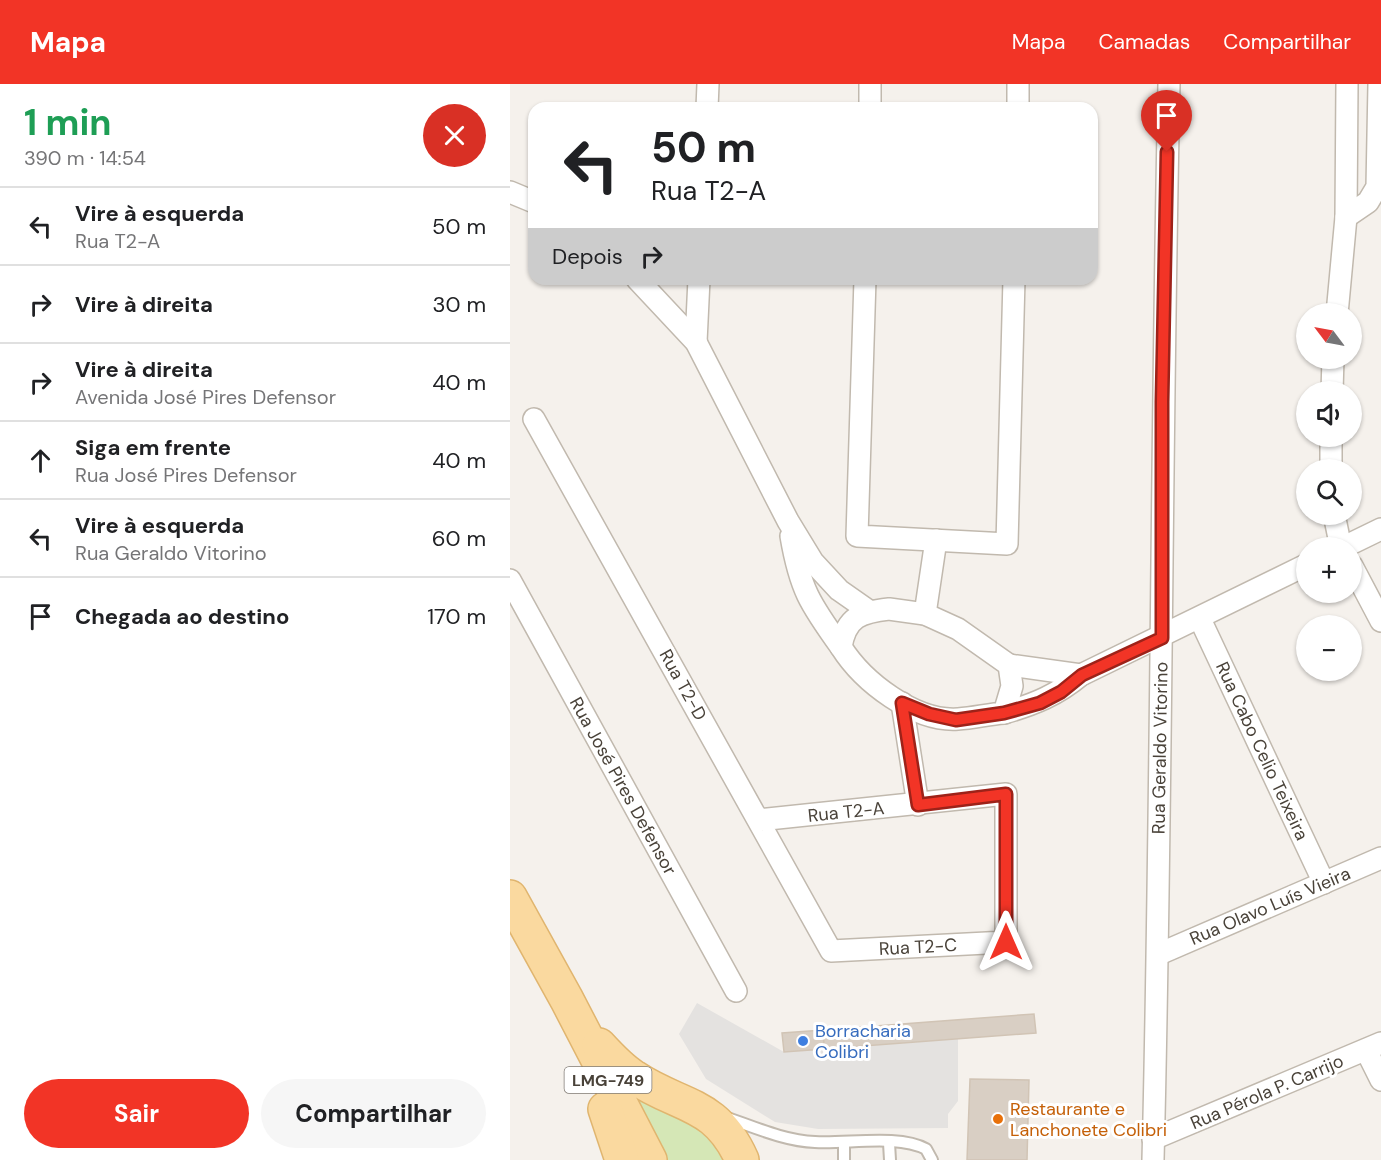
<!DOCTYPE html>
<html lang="pt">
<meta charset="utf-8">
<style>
body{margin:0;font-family:"DM Sans",sans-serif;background:#f6f6f6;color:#202124;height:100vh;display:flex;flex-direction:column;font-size:22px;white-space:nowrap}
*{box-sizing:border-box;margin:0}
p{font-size:20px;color:#757577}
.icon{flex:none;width:33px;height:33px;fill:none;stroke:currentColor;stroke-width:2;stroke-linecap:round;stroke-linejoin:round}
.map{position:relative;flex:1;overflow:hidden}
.side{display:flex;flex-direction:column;background:#fff;width:510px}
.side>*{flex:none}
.guide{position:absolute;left:18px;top:18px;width:570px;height:183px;border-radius:18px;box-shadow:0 2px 4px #0004;background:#fff;color:#202124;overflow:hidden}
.needle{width:39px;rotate:302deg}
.tools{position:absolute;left:786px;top:219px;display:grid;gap:12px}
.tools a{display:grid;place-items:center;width:66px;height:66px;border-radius:50%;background:#fff;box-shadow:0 2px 4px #0004;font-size:30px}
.pin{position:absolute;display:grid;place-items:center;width:51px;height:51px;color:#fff;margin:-62px -26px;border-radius:50% 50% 50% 0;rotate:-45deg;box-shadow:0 0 6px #0007}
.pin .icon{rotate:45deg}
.me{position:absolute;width:66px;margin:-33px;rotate:0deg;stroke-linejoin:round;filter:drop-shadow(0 0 4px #0008)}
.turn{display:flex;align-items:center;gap:21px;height:126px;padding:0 24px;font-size:27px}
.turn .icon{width:78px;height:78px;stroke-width:2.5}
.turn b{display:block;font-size:42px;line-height:51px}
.then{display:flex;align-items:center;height:57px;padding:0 24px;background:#0003;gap:12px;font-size:22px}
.round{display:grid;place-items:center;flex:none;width:63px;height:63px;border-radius:32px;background:#f6f6f6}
.summary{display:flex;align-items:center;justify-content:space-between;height:102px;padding:0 24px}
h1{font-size:36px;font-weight:700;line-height:45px;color:#1e9e55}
.cta{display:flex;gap:12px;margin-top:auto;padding:12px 24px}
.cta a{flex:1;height:69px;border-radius:36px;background:#f23426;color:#fff;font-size:24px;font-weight:700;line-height:69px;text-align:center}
.cta a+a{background:#f6f6f6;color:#202124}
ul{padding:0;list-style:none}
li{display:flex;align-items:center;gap:18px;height:78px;padding:0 24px;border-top:2px solid #e0e0e0}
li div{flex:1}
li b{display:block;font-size:22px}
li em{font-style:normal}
header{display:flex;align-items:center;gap:36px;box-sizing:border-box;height:84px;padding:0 30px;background:#f23426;color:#fff}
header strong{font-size:28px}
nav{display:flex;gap:33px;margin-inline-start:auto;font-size:21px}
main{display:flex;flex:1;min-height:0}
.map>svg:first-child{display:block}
.green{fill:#d5e7b6}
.parking{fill:#e4e2e0}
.building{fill:#d9cfc4;stroke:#d1c4b5;stroke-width:1.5}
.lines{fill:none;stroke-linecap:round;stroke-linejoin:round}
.service-casing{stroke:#c1b9ae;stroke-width:14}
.minor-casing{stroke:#c1b9ae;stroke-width:24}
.primary-casing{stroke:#e0b56f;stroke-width:36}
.service{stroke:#fff;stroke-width:10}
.minor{stroke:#fff;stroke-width:21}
.primary{stroke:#fad99f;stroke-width:33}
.route-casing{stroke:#9d2219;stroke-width:15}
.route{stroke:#f23426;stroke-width:10}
.shop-dot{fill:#3f7fe0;stroke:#fff;stroke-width:2}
.food-dot{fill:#e8710a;stroke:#fff;stroke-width:2}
.labels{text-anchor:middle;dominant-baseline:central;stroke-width:6;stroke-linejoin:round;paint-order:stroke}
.shield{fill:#fff;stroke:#807b74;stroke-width:1.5}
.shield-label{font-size:16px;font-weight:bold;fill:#494239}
.street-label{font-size:18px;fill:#494239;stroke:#fff}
.shop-label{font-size:18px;fill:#366cbe;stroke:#fff;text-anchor:start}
.food-label{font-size:18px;fill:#c56008;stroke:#fff;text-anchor:start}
</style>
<header>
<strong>Mapa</strong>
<nav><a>Mapa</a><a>Camadas</a><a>Compartilhar</a></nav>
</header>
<main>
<section class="side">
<div class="summary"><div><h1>1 min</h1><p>390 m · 14:54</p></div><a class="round" style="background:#d93025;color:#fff"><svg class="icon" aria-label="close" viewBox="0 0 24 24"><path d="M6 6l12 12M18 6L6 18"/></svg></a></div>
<ul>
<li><svg class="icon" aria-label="left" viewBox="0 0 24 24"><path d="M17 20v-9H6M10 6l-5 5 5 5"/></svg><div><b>Vire à esquerda</b><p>Rua T2-A</p></div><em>50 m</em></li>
<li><svg class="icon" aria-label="right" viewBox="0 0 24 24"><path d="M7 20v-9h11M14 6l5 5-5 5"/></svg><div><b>Vire à direita</b></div><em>30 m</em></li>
<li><svg class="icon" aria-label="right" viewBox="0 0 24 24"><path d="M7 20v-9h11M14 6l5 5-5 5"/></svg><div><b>Vire à direita</b><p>Avenida José Pires Defensor</p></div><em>40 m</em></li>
<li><svg class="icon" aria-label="ahead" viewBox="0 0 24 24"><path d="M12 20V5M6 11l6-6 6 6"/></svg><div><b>Siga em frente</b><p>Rua José Pires Defensor</p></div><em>40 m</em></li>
<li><svg class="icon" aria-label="left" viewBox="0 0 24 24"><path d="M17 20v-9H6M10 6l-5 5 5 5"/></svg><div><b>Vire à esquerda</b><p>Rua Geraldo Vitorino</p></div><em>60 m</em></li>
<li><svg class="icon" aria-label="arrive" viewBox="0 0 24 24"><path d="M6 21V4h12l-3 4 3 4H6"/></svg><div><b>Chegada ao destino</b></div><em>170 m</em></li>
</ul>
<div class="cta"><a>Sair</a><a>Compartilhar</a></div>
</section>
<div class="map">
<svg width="871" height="1076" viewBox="0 0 871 1076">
<rect width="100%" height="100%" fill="#f5f1ec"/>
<!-- green -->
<polygon class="green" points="86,958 232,1076 112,1076"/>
<!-- parking -->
<polygon class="parking" points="187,919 274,968 448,955 448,1017 438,1030 438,1044 308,1045 265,1038 196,995 169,950"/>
<!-- building -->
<g class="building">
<polygon points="524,930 526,949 314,965 313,946"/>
<polygon points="313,946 314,965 274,968 272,949"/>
<polygon points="460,995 519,996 517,1076 457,1076"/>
</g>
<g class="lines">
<defs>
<g id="service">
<path d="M215,1033C244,1043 275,1057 305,1058C337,1060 389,1050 416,1065L422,1076"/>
<polyline points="334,1059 334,1076"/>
<polyline points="379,1059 380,1076"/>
</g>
<g id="minor">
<polyline points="197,24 198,0"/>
<polyline points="360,24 360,0"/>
<polyline points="508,24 508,0"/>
<polyline points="0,108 24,118"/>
<polyline points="836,133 858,118 867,103 869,0"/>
<polyline points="127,195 186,258 278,437 303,478 329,506 359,527"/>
<polyline points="355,195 347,452 497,460 504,195"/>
<polyline points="827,230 836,133 837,0"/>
<polyline points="186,258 189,195"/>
<polyline points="822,308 823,274"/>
<polyline points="24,335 321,867 496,858 496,710 248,736"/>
<polyline points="821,352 821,386"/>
<polyline points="824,430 831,464"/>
<path d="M281,452C290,505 300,520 331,563"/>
<polyline points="832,464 871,445"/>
<polyline points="842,482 871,537"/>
<polyline points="0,496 226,907"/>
<path d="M379,525L415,530L448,545L499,581L502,602L494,629C479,630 464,634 448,635C405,638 353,598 331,563C336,533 351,528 379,525Z"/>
<polyline points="415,530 426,456"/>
<polyline points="690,535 814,799"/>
<polyline points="499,581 571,591"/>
<polyline points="392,619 408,721"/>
<path d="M494,629C525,620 547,611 571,591L796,481"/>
<polyline points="649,870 871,774"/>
<polyline points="856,966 871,996"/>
<polyline points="643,1055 871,959"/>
<path d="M643,1076C652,717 651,359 659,0"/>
</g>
<g id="primary">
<polyline points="0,813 57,916 140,1076"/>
<path d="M89,961C100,973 111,985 124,993C170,1024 206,1017 232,1076"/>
<polyline points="95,1025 112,1076"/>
</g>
</defs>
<!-- service casing -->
<use href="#service" class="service-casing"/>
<!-- minor casing -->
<use href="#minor" class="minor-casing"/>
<!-- primary casing -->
<use href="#primary" class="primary-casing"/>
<!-- service -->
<use href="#service" class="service"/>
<!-- minor -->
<use href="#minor" class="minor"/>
<!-- primary -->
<use href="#primary" class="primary"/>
</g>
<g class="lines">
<defs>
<polyline id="route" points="496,858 496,710 408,721 392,619 419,630 446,636 494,629 530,619 551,608 572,591 652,554 652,318 657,68"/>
</defs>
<!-- route casing -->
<use href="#route" class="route-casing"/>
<!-- route -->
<use href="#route" class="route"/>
</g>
<!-- markers -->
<circle class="shop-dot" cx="293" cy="957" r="6"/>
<circle class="food-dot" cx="488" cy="1035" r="6"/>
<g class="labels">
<!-- shield labels -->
<rect class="shield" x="54.5" y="983" width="87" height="26" rx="4.5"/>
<g class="shield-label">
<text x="98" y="996">LMG-749</text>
</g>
<!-- street labels -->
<g class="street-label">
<text transform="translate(173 601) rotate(61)">Rua T2-D</text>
<text transform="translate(650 664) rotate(-89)">Rua Geraldo Vitorino</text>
<text transform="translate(752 667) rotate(65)">Rua Cabo Celio Teixeira</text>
<text transform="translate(113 702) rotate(61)">Rua José Pires Defensor</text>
<text transform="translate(336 728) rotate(-6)">Rua T2-A</text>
<text transform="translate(760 822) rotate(-23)">Rua Olavo Luís Vieira</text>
<text transform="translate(408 863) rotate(-3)">Rua T2-C</text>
<text transform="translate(757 1008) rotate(-23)">Rua Pérola P. Carrijo</text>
</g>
<!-- shop labels -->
<g class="shop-label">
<text x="305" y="947">Borracharia<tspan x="305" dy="21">Colibri</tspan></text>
</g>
<!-- food labels -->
<g class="food-label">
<text x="500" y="1025">Restaurante e<tspan x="500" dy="21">Lanchonete Colibri</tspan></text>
</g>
</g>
</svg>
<div class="tools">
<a><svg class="needle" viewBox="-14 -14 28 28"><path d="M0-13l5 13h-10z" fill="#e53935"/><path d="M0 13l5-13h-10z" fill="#757577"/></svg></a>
<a><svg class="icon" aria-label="sound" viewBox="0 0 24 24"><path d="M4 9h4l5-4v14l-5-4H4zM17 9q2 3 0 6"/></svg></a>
<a><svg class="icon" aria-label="search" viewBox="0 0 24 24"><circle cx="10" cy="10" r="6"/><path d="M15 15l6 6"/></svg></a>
<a>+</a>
<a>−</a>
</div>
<div class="pin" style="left:657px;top:68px;background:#d93025"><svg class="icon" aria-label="arrive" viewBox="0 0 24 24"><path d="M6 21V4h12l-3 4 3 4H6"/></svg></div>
<svg class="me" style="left:496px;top:858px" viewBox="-20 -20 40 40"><path d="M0-17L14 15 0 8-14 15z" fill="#f23426" stroke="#fff" stroke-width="4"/></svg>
<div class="guide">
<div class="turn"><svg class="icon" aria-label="left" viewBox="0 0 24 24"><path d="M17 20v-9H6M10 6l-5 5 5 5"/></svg><div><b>50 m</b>Rua T2-A</div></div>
<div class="then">Depois<svg class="icon" aria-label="right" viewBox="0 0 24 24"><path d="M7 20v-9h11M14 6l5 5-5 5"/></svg></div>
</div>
</div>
</main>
